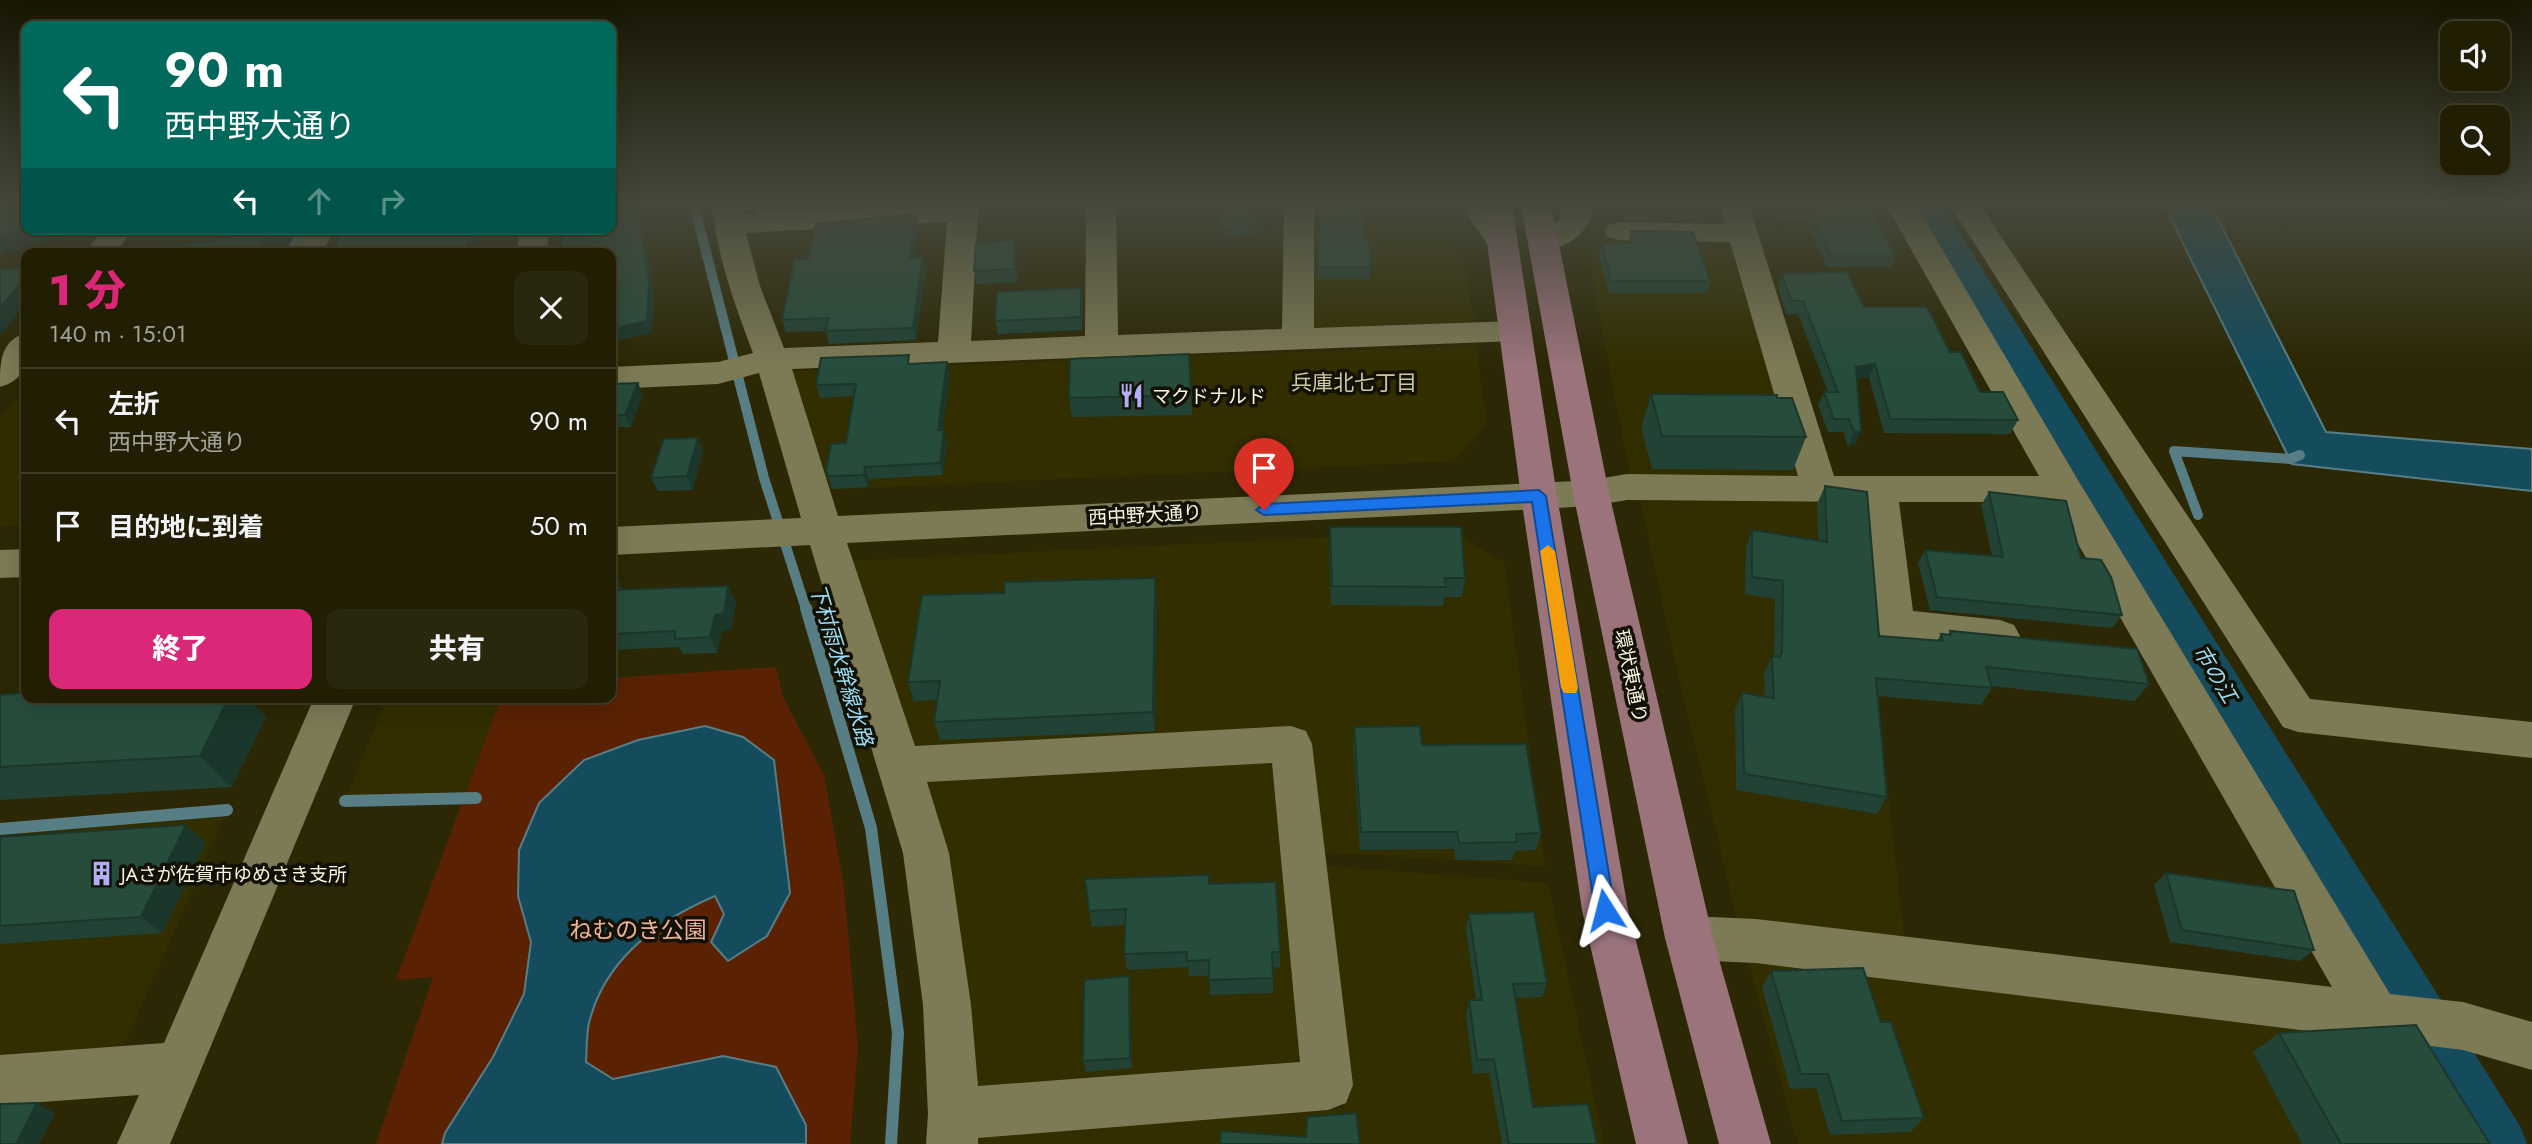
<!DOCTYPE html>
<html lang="ja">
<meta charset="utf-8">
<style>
body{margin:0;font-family:Jost,"Noto Sans JP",sans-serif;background:#29270e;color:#f1f3f6;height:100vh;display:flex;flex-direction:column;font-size:26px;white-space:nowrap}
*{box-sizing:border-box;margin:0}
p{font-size:23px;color:#a2a29a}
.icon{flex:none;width:38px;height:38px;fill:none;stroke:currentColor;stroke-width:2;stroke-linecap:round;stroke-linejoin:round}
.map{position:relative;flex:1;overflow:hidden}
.panel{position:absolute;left:21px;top:248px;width:595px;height:455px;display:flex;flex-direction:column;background:#211e04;border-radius:14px;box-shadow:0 7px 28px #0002,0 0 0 2px #3e3c26}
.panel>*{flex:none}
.hud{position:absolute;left:21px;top:21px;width:595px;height:214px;border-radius:14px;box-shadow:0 7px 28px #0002,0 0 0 2px #3e3c26;background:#00695c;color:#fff;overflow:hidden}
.tools{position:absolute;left:2440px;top:21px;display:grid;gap:14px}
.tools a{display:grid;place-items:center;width:70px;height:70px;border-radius:14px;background:#211e04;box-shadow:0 7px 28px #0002,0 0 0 2px #3e3c26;font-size:35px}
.pin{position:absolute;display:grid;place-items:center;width:60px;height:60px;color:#fff;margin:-72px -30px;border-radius:50% 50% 50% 0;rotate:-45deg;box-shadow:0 0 7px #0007}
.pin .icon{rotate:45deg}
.me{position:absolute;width:77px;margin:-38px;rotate:351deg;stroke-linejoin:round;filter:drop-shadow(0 0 5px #0008)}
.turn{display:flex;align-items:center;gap:24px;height:147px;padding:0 28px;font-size:32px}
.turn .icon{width:91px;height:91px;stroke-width:2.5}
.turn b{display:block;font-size:49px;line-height:60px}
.lanes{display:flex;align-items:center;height:66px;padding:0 28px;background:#0003;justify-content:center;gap:35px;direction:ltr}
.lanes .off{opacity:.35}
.round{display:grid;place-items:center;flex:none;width:74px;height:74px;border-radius:14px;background:#29270e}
.summary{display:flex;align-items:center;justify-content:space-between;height:119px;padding:0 28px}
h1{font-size:42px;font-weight:800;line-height:52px;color:#db2777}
.cta{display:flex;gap:14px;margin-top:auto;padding:14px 28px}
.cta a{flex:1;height:80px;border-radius:14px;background:#db2777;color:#fff;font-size:28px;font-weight:800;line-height:80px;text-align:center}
.cta a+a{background:#29270e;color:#f1f3f6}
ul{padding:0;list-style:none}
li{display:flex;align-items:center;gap:21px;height:105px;padding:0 28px;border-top:2px solid #3e3c26}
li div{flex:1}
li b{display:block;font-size:26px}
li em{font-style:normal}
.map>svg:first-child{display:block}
.built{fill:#322e00}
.green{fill:#5a2203}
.water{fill:#144b5d;stroke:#587e85;stroke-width:2}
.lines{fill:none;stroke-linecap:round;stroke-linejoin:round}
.stream-far1{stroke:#587e85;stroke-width:10}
.stream{stroke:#587e85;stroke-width:12}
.canal{fill:#144b5d;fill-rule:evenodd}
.minor{fill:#7d7a56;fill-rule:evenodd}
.major{fill:#9a737b;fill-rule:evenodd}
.wall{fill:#214234}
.shaded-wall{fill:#1b362a}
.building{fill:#264d3c;stroke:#1b362a;stroke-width:2}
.route{fill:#1a73e8;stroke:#114b97;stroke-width:2}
.slow{fill:#f59e0b}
.labels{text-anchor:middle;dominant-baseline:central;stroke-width:7;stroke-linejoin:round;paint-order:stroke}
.poi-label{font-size:19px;fill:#f7f6e2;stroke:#121104;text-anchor:start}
.street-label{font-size:19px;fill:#f7f6e2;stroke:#121104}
.neighbourhood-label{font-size:21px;fill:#ccc9a2;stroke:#121104}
.water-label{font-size:21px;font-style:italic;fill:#9adcf6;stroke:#121104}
.near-park-label{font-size:23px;fill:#edb39a;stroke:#121104}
</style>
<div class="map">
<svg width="2532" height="1144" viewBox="0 0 2532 1144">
<rect width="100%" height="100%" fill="#2c2805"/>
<!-- built -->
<g class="built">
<polygon points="1311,205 1454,205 1475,325 1313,330"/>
<polygon points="1597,238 1735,240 1804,479 1630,475 1588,255"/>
<polygon points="1476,346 1487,424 1454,461 822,490 787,371"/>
<polygon points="26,400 26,525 0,526 0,417 12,401"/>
<polygon points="1865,499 1879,638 1876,689 1905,945 1738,923 1674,656 1641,502"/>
<polygon points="1451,531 1504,562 1545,866 1319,852 1308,732 910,755 851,561"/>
<polygon points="387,698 501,698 464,797 345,801"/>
<polygon points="1262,758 1280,771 1304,1050 1288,1070 993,1093 968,1079 921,790 934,776"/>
<polygon points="227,810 120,1055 0,1063 0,869 25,828"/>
<polygon points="1323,866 1548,883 1604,1144 970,1144 986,1126 1345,1109"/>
<polygon points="1747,957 2394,1038 2455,1144 1798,1144"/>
</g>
<!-- green -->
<polygon class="green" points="776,667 783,697 824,775 844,887 858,1048 850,1144 376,1144 433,977 396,980 501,698 611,698 611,678"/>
<!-- water -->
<g class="water">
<polygon points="2164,205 2211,205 2326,432 2532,449 2532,491 2292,464"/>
<path d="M705,726L743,737L774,760L790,893L767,936L728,961L711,942L724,914L715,896C659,920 607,957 590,1019C586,1032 587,1049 586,1062L613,1079L723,1056L776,1067L806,1125V1144H442L445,1133L493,1057L524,994L531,942L518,896L519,850L539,803L584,760L638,740Z"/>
</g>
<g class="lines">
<!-- stream-far1 -->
<g class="stream-far1">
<polyline points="694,205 764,478 806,609"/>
<polyline points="760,210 844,205"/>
<polyline points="289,254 305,229"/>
<polyline points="2198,515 2174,451 2290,459 2300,455"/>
</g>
<!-- stream -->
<g class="stream">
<polyline points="806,608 871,828 898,1033 891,1144"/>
<polyline points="345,801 476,798"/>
<polyline points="0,829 227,810"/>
</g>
<!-- canal -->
<polygon class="canal" points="1914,205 1942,205 2520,1126 2527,1144 2474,1144"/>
<!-- minor -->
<g class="minor">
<path d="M712,205H742L743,215L932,205L974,206L978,212L971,341L1085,336L1086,205H1116L1118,335L1282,329L1284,205H1314V328L1515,321L1527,324L1531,331L1527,338L1515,341L792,369L838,516L1539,483L1591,480L1627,474L1798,476L1730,242L1619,240L1608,237L1604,231L1608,225L1619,222L1725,224L1719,205H1749L1834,476H2039L1886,205H1916L2078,480L2390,994L2463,1002L2532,1022V1070L2463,1050L1756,963L1689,960L1672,953L1665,938L1672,923L1689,916L1756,919L2332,987L2054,502H1899L1913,611L2000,620L2014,625L2020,636L2014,647L2000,652L1895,641L1881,636L1875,625L1862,502L1627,500L1591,506L1539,509L847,543L915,746L1291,726L1306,731L1312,744L1353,1085L1346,1103L1328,1110L978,1138V1144H926L928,1114L923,1005L903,853L810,545L611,555V527L801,518L759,373L718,384L611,389V367L718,362L753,353C735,305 717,257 712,205ZM947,222L938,342L784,348L760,286L746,233ZM1272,763L1300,1062L978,1086L971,1005L949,853L927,782Z"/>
<polygon points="1464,205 1494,205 1498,216 1516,242 1512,248 1501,251 1490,248 1468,216"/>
<path d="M1561,205H1591C1595,233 1559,255 1534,248L1530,242L1534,236L1560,220Z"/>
<polygon points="1950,205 1980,205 2310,699 2532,722 2532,758 2298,732 2283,727"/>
<polygon points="96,229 126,229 126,239 115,254 84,254 96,238"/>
<polygon points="306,229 336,229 321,254 290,254"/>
<rect x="518" y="229" width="30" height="25"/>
<path d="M26,333C27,358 29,379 0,387C0,362 0,341 26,333Z"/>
<polygon points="26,549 26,577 0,578 0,550"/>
<polygon points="314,698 356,698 170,1144 117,1144 139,1095 0,1105 0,1055 164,1043"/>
</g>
<!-- major -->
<g class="major">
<polygon points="1482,205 1512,205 1557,496 1628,910 1688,1144 1636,1144 1582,910 1521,496"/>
<polygon points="1521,205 1551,205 1609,493 1713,938 1771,1144 1719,1144 1665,938 1573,493"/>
</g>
</g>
<!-- wall -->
<g class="wall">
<polygon points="1164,205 1205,205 1165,207"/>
<polygon points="1215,205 1252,205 1258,225 1258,234 1224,238"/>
<polygon points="1318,205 1365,240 1371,267 1370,279 1318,279"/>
<polygon points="1620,205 1714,205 1711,213 1684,212 1682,221 1623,219"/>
<polygon points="1765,205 1870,205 1895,256 1891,267 1827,267 1805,219 1771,218"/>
<polygon points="916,214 918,226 914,258 923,257 926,269 916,340 829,344 826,331 786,332 782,320 808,259"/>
<polygon points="1631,231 1710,281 1707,293 1609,293 1599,255 1601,243 1628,243"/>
<polygon points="1017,253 1017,282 977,284 974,271"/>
<polygon points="1782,274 1864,307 1950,352 1980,392 2018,420 2010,434 1884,433 1869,377 1857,379 1861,431 1855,444 1848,446 1843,432 1828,432 1818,405 1824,392 1828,392 1798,314 1786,314 1778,288"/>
<polygon points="1081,288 1083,302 1082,330 998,334 995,321"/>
<polygon points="1189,354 1192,415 1072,417 1069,398"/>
<polygon points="947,362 950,375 942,430 947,442 943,475 869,479 868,487 832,489 826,471 846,443 854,396 820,398 816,385 912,364"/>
<polygon points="611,384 643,394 631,427 611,427"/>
<polygon points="1651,394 1777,398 1806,437 1793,470 1652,469 1641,428"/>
<polygon points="703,451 693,490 658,491 651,478"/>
<polygon points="1825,486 1879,636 1937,641 1941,634 1948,635 1950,631 2149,684 2135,701 1991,686 1992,688 1981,705 1878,696 1887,797 1877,814 1736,790 1735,710 1742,693 1765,697 1764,673 1772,656 1774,656 1775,599 1745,594 1746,548 1752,530 1818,541 1817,504"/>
<polygon points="1989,492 2081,558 2122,615 2112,628 1930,610 1918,563 1925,550 1992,556 1981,505"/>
<polygon points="1330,527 1465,578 1462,597 1445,597 1443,606 1331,605 1329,546"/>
<polygon points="619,581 623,590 736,602 731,629 722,631 717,653 683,654 679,647 611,650 611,582"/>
<polygon points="1004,593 1157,597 1155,731 940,740 934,722 937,700 914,701 908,682"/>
<polygon points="0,695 26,698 248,698 266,717 232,787 0,800"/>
<polygon points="1354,727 1422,745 1541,833 1536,850 1515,851 1512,860 1455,860 1454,849 1360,850 1353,745"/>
<polygon points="186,825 206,843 162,933 0,944 0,837"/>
<polygon points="2166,873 2314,950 2300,961 2170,942 2154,885"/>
<polygon points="1209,884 1280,952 1280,968 1273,967 1273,993 1210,995 1209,976 1189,976 1188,967 1127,970 1124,954 1126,925 1092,927 1089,911"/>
<polygon points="1469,914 1547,983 1542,997 1516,998 1533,1107 1597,1144 1502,1144 1489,1073 1473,1074 1466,1015 1469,1000 1476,1000 1466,929"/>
<polygon points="1771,971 1881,1022 1924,1118 1910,1132 1830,1135 1816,1088 1790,1089 1762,987"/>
<polygon points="1129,976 1130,987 1132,1068 1086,1072 1083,1061"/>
<polygon points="2279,1033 2490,1144 2302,1144 2253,1052"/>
</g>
<!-- shaded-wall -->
<g class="shaded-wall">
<polygon points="636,205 644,205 644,207 639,208 654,293 652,333 611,342 611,329"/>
<polygon points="916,214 918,226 912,270 910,258"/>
<polygon points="32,229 79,229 79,233 0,254 0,237"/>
<polygon points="274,229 291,229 283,249 275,250 274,254 256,254 265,234"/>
<polygon points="471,229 480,229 473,254 464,254"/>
<polygon points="1015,240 1017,253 1017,282 1015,269"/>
<polygon points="923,257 926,269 916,340 913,328"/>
<polygon points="26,276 26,303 0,336 0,308"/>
<polygon points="1081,288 1083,302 1082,330 1081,317"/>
<polygon points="947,362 950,375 941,442 938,430"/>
<polygon points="1875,364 1869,377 1851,380 1856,367"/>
<polygon points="638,383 643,394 631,427 625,415"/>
<polygon points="944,430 947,442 943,475 940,463"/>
<polygon points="1861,431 1855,444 1848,446 1854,432"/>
<polygon points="698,438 703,451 693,490 687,476"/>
<polygon points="865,467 869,479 868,487 864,475"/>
<polygon points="1155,578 1157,597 1155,731 1153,712"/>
<polygon points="619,581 627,598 616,590"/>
<polygon points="728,586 736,602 731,629 722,631 717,653 710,637 715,615"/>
<polygon points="229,698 248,698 266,717 232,787 200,756"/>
<polygon points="186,825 206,843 162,933 141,917"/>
<polygon points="1129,976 1130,987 1132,1068 1130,1058"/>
<polygon points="37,1103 55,1113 39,1144 16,1144"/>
</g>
<!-- building -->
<g class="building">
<polygon points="0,205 26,205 26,229 32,229 0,237"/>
<polygon points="611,205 636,205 649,281 647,321 611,329 611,254 559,254 564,229 611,229"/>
<polygon points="1217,205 1252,205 1258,225 1224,229"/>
<polygon points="1319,205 1364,205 1365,240 1369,240 1371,267 1318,267"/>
<polygon points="1625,205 1683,205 1685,209 1626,208"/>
<polygon points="1774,205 1870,205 1895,256 1831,256 1809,208 1775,207"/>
<polygon points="916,214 910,258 923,257 913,328 825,331 828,318 782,320 795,259 808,259 816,224"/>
<polygon points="229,229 274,229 273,233 265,234 256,254 122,254 123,252 231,239"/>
<polygon points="342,229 471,229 464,254 333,254"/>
<polygon points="1631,231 1693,232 1710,281 1611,281 1601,243 1633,243"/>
<polygon points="1015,240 1015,269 974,271 976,243"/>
<polygon points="26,267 26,276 0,308 0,270"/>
<polygon points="1847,272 1864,307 1927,307 1950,352 1961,352 1980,392 2003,392 2018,420 1890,419 1875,364 1856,367 1861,431 1854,432 1849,419 1834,419 1824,392 1838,392 1803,301 1791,301 1782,274"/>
<polygon points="1081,288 1081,317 995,321 997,292"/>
<polygon points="1189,354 1191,395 1069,398 1070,359"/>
<polygon points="909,355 908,364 947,362 938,430 944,430 940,463 865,467 864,475 828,476 826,471 831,444 846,443 856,384 816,385 821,358"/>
<polygon points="638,383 625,415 611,415 611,384"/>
<polygon points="1651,394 1777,395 1777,398 1792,398 1806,437 1662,436"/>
<polygon points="698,438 687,476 651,478 664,439"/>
<polygon points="1825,486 1867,492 1879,636 1943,641 1941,634 1951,635 1950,631 2137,649 2149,684 1986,667 1992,688 1876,678 1887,797 1744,774 1742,693 1774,698 1772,656 1780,657 1782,652 1783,581 1752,577 1752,530 1827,542"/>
<polygon points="1989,492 2066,501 2081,558 2101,560 2111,577 2122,615 1937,597 1925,550 2003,557"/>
<polygon points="1330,527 1461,527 1465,578 1445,578 1446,587 1332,586"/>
<polygon points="1155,578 1153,712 934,722 940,681 908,682 922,595 1004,593 1005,582"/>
<polygon points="619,581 616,590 728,586 724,613 715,615 710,637 675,639 675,631 611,634 611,582"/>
<polygon points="26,685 26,698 229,698 200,756 0,767 0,695 21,693"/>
<polygon points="1420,726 1422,745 1526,744 1541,833 1516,834 1517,842 1459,843 1457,832 1361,832 1354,727"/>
<polygon points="186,825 141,917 0,926 0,837"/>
<polygon points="2166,873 2294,891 2314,950 2182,930"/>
<polygon points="1209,875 1209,884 1276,882 1280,952 1272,952 1273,978 1209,980 1209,960 1187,961 1187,952 1124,954 1126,909 1089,911 1085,879"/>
<polygon points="1534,912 1547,983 1513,984 1533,1107 1588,1104 1597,1144 1509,1144 1494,1059 1477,1060 1469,1000 1482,1000 1469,914"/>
<polygon points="1863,968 1881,1022 1891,1022 1924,1118 1842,1121 1828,1074 1801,1074 1771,971"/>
<polygon points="1129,976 1130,1058 1083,1061 1084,980"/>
<polygon points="2416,1025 2490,1144 2341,1144 2279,1033"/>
<polygon points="37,1103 16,1144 0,1144 0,1104"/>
<polygon points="1356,1113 1360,1144 1220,1144 1221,1131 1306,1137 1307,1117"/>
</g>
<!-- sky -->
<linearGradient id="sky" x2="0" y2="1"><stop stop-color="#181603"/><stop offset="0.56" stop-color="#45483b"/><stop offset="1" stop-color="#45483b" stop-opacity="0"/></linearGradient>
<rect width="2532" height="365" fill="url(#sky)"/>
<!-- route -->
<polygon class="route" points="1539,490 1546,496 1615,910 1612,916 1605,918 1598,916 1595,910 1532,502 1264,515 1256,510 1264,504"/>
<!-- slow -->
<polygon class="slow" points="1548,545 1555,551 1578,688 1576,693 1564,693 1561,688 1540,551"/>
<!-- icons -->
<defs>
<symbol id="restaurant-bare" viewBox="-9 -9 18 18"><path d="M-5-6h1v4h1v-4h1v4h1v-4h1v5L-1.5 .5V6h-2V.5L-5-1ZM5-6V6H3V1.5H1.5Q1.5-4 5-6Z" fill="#afaefa" stroke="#121104" stroke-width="2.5" paint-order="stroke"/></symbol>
<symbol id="building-bare" viewBox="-9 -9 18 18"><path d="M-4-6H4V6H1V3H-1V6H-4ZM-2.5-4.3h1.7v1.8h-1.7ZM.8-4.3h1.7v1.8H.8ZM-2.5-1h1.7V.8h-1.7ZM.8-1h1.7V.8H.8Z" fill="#afaefa" stroke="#121104" stroke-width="2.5" paint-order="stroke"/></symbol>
</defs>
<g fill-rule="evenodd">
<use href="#restaurant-bare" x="1114" y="378" width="35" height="35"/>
<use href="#building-bare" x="84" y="856" width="35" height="35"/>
</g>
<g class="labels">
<!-- poi labels -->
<g class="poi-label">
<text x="1152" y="396">マクドナルド</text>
<text x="121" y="874">JAさが佐賀市ゆめさき支所</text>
</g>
<!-- street labels -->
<g class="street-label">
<text transform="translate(1145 515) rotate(-3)">西中野大通り</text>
<text transform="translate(1631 676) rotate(78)">環状東通り</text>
</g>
<!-- neighbourhood labels -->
<g class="neighbourhood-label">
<text x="1354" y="383">兵庫北七丁目</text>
</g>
<!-- water labels -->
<g class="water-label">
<text transform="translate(841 665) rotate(73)">下村雨水幹線水路</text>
<text transform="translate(2215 674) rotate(59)">市の江</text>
</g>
<!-- near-park labels -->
<g class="near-park-label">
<text x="638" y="930">ねむのき公園</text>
</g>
</g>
</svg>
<div class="tools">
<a><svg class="icon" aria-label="sound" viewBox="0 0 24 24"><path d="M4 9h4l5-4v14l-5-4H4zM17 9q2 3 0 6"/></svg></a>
<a><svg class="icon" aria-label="search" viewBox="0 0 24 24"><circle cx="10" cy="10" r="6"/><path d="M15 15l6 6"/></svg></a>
</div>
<div class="pin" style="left:1264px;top:510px;background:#d93025"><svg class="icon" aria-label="arrive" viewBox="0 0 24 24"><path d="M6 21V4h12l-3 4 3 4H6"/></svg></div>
<svg class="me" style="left:1605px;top:910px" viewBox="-20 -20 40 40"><path d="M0-17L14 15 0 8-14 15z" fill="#1a73e8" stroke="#fff" stroke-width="4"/></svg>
<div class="hud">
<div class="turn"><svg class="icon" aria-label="left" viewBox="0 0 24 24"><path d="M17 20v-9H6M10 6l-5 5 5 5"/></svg><div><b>90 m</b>西中野大通り</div></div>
<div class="lanes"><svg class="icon" aria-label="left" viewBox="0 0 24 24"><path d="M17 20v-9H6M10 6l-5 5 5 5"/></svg><svg class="icon off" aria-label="ahead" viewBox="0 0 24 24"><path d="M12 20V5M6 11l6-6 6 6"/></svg><svg class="icon off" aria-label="right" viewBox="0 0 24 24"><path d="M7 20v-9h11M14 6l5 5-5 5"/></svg></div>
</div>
<section class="panel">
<div class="summary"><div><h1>1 分</h1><p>140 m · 15:01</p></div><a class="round"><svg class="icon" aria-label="close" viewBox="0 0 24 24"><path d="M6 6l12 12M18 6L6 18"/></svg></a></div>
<ul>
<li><svg class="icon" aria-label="left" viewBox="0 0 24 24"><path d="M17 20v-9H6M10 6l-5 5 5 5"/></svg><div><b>左折</b><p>西中野大通り</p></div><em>90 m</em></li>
<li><svg class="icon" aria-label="arrive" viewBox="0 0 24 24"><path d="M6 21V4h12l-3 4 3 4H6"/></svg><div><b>目的地に到着</b></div><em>50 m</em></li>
</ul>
<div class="cta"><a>終了</a><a>共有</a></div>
</section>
</div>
